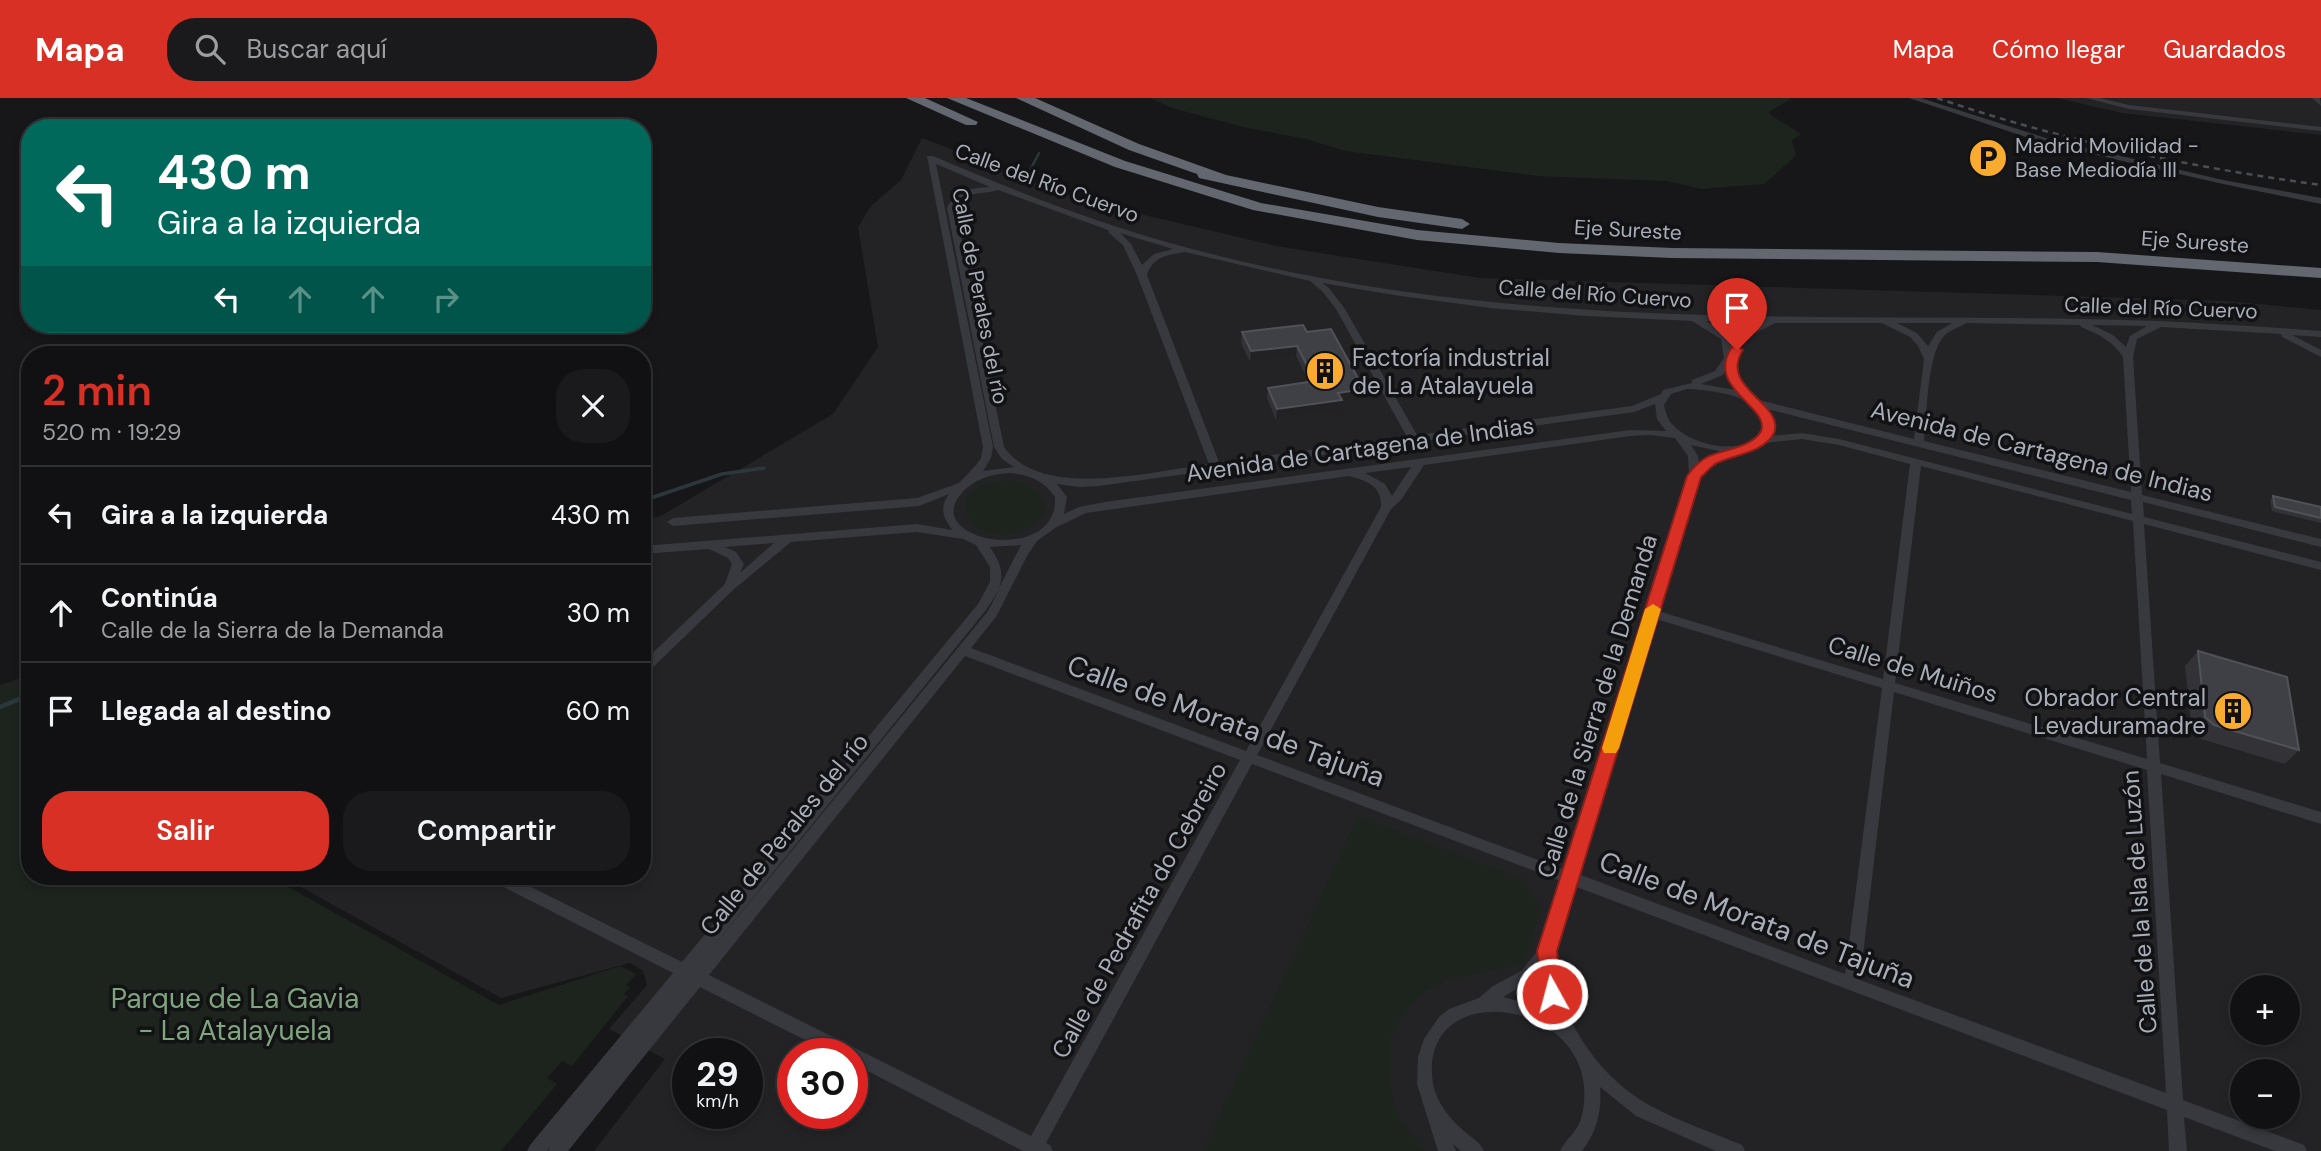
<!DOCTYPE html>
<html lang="es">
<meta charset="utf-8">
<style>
body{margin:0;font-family:"DM Sans",sans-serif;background:#1a1a1c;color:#f1f3f6;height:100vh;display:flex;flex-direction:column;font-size:26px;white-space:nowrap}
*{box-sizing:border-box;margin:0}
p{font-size:23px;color:#9c9da0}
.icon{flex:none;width:38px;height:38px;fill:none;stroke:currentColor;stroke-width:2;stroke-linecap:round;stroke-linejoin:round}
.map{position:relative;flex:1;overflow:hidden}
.drawer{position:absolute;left:21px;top:248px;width:630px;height:539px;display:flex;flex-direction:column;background:#111113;border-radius:28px;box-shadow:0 4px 10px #0003,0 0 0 2px #303133}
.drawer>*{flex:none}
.top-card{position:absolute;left:21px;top:21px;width:630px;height:214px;border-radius:28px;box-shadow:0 4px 10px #0003,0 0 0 2px #303133;background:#00695c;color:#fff;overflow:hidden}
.fabs{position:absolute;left:2230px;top:877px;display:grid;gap:14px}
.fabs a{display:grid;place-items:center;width:70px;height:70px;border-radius:50%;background:#111113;box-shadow:0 4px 10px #0003,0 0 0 2px #303133;font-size:35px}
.speed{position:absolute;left:672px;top:940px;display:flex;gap:14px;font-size:35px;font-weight:700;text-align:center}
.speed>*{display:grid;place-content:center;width:91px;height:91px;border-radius:50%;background:#111113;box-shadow:0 4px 10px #0003,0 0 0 2px #303133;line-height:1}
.speed small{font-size:18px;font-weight:400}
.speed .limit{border:10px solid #d22;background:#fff;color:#111}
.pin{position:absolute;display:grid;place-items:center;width:60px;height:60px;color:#fff;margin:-72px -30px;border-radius:50% 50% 50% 0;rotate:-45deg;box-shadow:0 0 7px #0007}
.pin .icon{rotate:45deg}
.me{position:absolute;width:77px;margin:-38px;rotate:353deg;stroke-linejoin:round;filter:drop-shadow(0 0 5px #0008)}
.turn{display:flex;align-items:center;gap:24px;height:147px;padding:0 21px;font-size:32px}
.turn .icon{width:91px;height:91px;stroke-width:2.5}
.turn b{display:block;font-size:49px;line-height:60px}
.lanes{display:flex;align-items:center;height:66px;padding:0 21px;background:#0003;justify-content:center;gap:35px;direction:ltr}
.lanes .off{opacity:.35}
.round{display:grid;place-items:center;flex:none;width:74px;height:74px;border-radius:28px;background:#1a1a1c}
.summary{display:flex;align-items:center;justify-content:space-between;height:119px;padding:0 21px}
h1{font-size:42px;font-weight:600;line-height:52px;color:#d93025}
.primary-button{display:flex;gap:14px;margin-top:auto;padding:14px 21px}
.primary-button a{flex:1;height:80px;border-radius:28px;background:#d93025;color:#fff;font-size:28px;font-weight:600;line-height:80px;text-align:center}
.primary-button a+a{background:#1a1a1c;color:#f1f3f6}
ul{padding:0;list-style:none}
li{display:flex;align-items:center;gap:21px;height:98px;padding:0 21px;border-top:2px solid #303133}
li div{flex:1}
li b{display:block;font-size:26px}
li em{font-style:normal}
header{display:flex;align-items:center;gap:42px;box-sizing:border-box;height:98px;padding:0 35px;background:#d93025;color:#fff}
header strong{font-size:33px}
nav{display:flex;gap:38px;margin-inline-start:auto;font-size:24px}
.search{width:490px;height:63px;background:#1a1a1c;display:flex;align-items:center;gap:18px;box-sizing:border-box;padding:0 24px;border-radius:28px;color:#9c9da0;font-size:26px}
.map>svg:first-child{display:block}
.built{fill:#232326;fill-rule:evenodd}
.green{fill:#1c241d}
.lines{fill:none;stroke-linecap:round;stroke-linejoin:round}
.stream-far2{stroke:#2c373d;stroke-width:2.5}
.stream-far1{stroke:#2c373d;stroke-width:3.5}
.stream{stroke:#2c373d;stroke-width:4.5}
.minor{fill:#37393e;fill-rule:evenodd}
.motorway{fill:#63676f;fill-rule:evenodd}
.rail{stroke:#4a4d53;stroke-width:2.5;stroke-dasharray:6 5;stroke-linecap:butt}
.wall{fill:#333337}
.shaded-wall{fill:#222225}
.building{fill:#3f4045;stroke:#505257;stroke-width:2}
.route{fill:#d93025;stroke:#8d1f18;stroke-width:2}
.slow{fill:#f59e0b}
.labels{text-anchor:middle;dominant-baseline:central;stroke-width:7;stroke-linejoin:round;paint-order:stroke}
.far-poi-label{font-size:21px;fill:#a8aeb9;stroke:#121214;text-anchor:start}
.far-street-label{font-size:21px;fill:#a8aeb9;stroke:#121214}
.poi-label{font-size:24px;fill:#a8aeb9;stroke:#121214;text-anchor:start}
.street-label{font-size:24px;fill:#a8aeb9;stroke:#121214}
.near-street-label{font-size:28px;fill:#a8aeb9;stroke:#121214}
.near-park-label{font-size:28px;fill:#7fa57f;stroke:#121214}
</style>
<header>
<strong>Mapa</strong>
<div class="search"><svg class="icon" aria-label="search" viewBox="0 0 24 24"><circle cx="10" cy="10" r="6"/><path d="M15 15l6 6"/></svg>Buscar aquí</div>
<nav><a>Mapa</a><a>Cómo llegar</a><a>Guardados</a></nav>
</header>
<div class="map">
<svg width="2321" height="1053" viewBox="0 0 2321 1053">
<rect width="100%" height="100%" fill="#171719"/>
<!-- built -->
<g class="built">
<polygon points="2057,0 2321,0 2321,37 2122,15"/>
<path d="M922,40L1089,104L1276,148L1480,180L2226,203L2321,212V1053H594L665,961L609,931L647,887L643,873L630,865L501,900L283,779H642V422L661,418L833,316L878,249L858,129L871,108L901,82ZM2242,889H2287V934H2242ZM688,956H747V1015H688ZM793,956H852V1015H793ZM2242,973H2287V1018H2242Z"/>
</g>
<!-- green -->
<g class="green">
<polygon points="1150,0 1792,0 1769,14 1772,18 1801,36 1792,42 1796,58 1764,86 1701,91 1667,83 1537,78 1345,53 1306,41 1243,29 1172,10"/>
<path d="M1012,382C1032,386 1060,404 1036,424C983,468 920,386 1012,382Z"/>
<polygon points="30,577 30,779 271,779 499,907 620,868 636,876 626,887 630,889 624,896 628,898 572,968 562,963 547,980 557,986 501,1053 0,1053 0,587"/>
<polygon points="1358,718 1525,782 1541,810 1524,865 1447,882 1424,894 1399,922 1389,945 1390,985 1396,1013 1423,1053 1203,1053"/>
</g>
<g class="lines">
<!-- stream-far2 -->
<polyline class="stream-far2" points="1020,83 1028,76 1039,55"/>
<!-- stream-far1 -->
<g class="stream-far1">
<polyline points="642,403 722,376 764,370"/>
<polyline points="18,602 30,597"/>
</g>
<!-- stream -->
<polyline class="stream" points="0,609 22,600"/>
<!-- minor -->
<g class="minor">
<polygon points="1909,0 1921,0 2049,41 2223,82 2321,100 2321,106 2223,86 2044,45"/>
<polygon points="2086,0 2100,0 2129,7 2321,29 2321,33 2129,11"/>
<polygon points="2312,0 2320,0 2321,8"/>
<path d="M927,58H933C992,83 1050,107 1111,127C1234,167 1364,192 1493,204C1688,224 1884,217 2080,221C2161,222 2241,227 2321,233V239L2292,237L2321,252V259L2282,239L2281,236L2161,229L2137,241L2133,259L2142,397L2321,441V449L2143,404L2144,419L2321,464V472L2144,426L2160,665L2321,714V726L2161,676L2183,1002L2304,1047L2307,1053H2275L2184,1019L2187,1053H2169L2167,1012L1574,788C1570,804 1555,840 1555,855C1554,914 1597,978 1649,1007C1678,1023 1711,1034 1742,1047L1745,1053H1716L1636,1018L1600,989C1602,1012 1597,1034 1582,1053H1560C1566,1040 1579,1033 1582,1017C1608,901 1415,872 1433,986C1437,1006 1451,1022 1465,1034C1472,1040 1480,1044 1484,1053H1461L1453,1046L1456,1053H1438L1417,986L1418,959L1424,941L1439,919L1449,911L1479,900L1493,888L1521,873L1540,850L1561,783L1252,666L1046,1045L1050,1047L1053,1053H1023L852,965V956H833L700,889L568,1053H548L550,1049L547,1053H527L530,1047L673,875L492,783L490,779H511L682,864L978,506L990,484V469L976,447L963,441L917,434L791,444L733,492L646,576L642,578V565L725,486L732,466L728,460L709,451L642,456V448L917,426L952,432C943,419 939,410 949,396L919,408L673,428L667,424L673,420L917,400L959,385L976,367L981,360L983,349ZM936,66L990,89C972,90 955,92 947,110L994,349L1002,361L1014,369L983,373L991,360L993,349ZM998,92L1108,132L1109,135L1123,147L1137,177L1209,366C1153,373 1042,403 1004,349L955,110C964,92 982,97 998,92ZM1120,135L1173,151L1154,156L1142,167L1131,146ZM1185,154L1310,183L1323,194L1336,211L1407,339L1219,364L1147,177C1153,158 1168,157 1185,154ZM1322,185L1394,197L1490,210L1586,218L1692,223L1721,241L1724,260L1715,273L1692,282V285L1663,292L1661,296L1632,308L1417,337L1345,211L1329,190ZM1706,223L1762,224H1763L1741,235L1733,246L1724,233ZM1775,225H1882L1910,239L1918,248L1924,261L1914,341L1759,302C1743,292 1736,278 1734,260L1748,239ZM1897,225H1952L1937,234L1928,248L1917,235ZM1966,225L2080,227L2081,229C2098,236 2113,243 2123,259L2131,394L1924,343C1927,317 1927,259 1943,239C1949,232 1959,230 1966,225ZM2092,227L2147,228L2130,238L2126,249L2113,237ZM1726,272L1729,282L1736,292L1701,286L1723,277ZM1687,291C1711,292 1776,298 1760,337C1739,358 1691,347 1673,327C1667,321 1666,315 1664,307L1671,296ZM1655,306L1657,321L1666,333L1630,332L1105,404L1079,409L1064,416L1067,399L1057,386L1079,389L1099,388L1634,314ZM1767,311L2131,402L2132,416L1839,341L1802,335L1770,338L1773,325ZM1650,337L1675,340L1688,358L1689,378L1565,772L1257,657L1391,411L1401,402L1424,367L1630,338ZM1802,341L1839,347L1910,366L1883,581L1658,513L1699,379L1714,365L1736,356L1737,353L1751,351L1764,345ZM1691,347L1723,354L1706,361L1699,367L1698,358ZM1921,368L2133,423L2147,661L1895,585ZM1411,369L1392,398L1385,386L1365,375ZM1008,375C1029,376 1043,382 1055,399C1055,404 1055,411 1053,415C1036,464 924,439 961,396C974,381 989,377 1008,375ZM1349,378C1367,383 1382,388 1381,409L1246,653L971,550L996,519L1027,458L1037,443L1055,430L1086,415ZM774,445L740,475L744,466L736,454L725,449ZM1021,447L999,490C1005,474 999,463 990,449ZM999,492L988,513L695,871L986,512ZM1656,521L1882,590L1845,876L1578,776ZM965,558L1240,662L1031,1038L709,877ZM1894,594L2147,672L2166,995L1860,882ZM1541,871L1544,896L1552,916L1530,906L1503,899L1531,883Z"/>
</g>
<!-- motorway -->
<g class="motorway">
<polygon points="906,0 925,0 978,24 976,27 966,27"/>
<polygon points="947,0 966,0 1125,63 1261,105 1417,132 1559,145 1672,150 2097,154 2321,170 2321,180 2097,164 1672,160 1559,155 1417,142 1253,112 1115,69"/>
<polygon points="1016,0 1035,0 1139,46 1226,77 1378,109 1462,121 1470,126 1462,131 1378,119 1199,80 1197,76 1129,52"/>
</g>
<!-- rail -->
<path class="rail" d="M1937,0C2062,43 2190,69 2321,87"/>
</g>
<!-- wall -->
<g class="wall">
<polygon points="1242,234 1307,234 1363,302 1342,305 1341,313 1276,322 1267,300 1268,290 1309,284 1296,258 1250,264 1241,245"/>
<polygon points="2273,398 2321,409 2321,425 2272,413 2270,402"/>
<polygon points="2198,553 2299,652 2285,666 2201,641 2192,633 2185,568"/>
</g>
<!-- shaded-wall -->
<g class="shaded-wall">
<polygon points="1297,248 1296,258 1250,264 1251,253"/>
<polygon points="1364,291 1363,302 1342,305 1341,313 1276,322 1277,311 1338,295"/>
</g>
<!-- building -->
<g class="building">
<polygon points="1303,227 1307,234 1331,231 1364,291 1338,295 1342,302 1277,311 1268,290 1315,283 1297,248 1251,253 1242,234"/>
<polygon points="2273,398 2321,409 2321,420 2275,409"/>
<polygon points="2198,553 2287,579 2299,652 2214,627 2205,619"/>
</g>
<!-- route -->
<path class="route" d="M1737,248L1743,252C1718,290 1786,306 1774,335C1765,354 1734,357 1717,365C1711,368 1706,375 1701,379L1557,853L1562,896L1559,902L1552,905L1544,902L1537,853L1687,378C1692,371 1700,363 1707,359C1721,352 1753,349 1761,333C1771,309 1704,290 1732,249Z"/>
<!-- slow -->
<polygon class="slow" points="1653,506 1661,511 1619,650 1616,655 1604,655 1602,650 1645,511"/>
<!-- icons -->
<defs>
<symbol id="parking-disc" viewBox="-11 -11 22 22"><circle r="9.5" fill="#f9ab2f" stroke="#121214"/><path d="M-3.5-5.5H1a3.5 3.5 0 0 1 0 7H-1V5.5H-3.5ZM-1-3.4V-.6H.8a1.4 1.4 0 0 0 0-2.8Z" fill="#111"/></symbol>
<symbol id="building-disc" viewBox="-11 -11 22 22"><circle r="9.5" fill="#f9ab2f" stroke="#121214"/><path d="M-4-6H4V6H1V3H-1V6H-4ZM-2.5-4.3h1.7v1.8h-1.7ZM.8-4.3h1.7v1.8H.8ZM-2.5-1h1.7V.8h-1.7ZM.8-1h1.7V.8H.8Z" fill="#111"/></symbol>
</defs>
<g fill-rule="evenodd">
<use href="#parking-disc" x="1966" y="38" width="44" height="44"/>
<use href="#building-disc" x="1303" y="251" width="44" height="44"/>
<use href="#building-disc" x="2211" y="591" width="44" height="44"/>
</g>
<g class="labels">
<!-- far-poi labels -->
<g class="far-poi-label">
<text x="2015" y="48">Madrid Movilidad -<tspan x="2015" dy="24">Base Mediodía III</tspan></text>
</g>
<!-- far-street labels -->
<g class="far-street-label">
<text transform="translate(1047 85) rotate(20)">Calle del Río Cuervo</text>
<text transform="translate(1628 132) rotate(3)">Eje Sureste</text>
<text transform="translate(2195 144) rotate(4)">Eje Sureste</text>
<text transform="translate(1595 196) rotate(4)">Calle del Río Cuervo</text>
<text transform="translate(980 198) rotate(79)">Calle de Perales del río</text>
<text transform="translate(2161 210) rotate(2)">Calle del Río Cuervo</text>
</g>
<!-- poi labels -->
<g class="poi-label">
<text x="1352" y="259">Factoría industrial<tspan x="1352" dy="28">de La Atalayuela</tspan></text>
<text x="2206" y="599" text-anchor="end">Obrador Central<tspan x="2206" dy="28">Levaduramadre</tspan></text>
</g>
<!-- street labels -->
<g class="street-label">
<text transform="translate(1360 351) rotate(-8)">Avenida de Cartagena de Indias</text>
<text transform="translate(2042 353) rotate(14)">Avenida de Cartagena de Indias</text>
<text transform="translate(1913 571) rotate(17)">Calle de Muiños</text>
<text transform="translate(1597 608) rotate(-73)">Calle de la Sierra de la Demanda</text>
<text transform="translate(784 736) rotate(-51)">Calle de Perales del río</text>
<text transform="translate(2139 804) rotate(-94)">Calle de la Isla de Luzón</text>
<text transform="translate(1139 812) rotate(-61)">Calle de Pedrafita do Cebreiro</text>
</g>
<!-- near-street labels -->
<g class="near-street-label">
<text transform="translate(1226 623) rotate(20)">Calle de Morata de Tajuña</text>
<text transform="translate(1757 822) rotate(21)">Calle de Morata de Tajuña</text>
</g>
<!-- near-park labels -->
<g class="near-park-label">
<text x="235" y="900">Parque de La Gavia<tspan x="235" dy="32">- La Atalayuela</tspan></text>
</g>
</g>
</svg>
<div class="fabs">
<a>+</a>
<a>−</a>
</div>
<div class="speed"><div>29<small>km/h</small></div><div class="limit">30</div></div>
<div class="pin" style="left:1737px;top:252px;background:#d93025"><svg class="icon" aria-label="arrive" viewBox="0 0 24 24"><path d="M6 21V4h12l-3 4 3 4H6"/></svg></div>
<svg class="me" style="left:1552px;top:896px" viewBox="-20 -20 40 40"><circle r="17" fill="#d93025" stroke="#fff" stroke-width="3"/><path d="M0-11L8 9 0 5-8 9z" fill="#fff"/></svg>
<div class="top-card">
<div class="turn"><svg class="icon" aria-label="left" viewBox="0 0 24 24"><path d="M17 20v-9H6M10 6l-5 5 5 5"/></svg><div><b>430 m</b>Gira a la izquierda</div></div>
<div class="lanes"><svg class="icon" aria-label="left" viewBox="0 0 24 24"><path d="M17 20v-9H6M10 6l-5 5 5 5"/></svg><svg class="icon off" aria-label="ahead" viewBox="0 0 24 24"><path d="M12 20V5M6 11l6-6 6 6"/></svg><svg class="icon off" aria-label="ahead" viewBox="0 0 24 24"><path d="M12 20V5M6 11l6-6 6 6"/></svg><svg class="icon off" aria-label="right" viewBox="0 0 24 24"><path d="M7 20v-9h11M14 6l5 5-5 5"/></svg></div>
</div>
<section class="drawer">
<div class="summary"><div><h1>2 min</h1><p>520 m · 19:29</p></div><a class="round"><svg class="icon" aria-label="close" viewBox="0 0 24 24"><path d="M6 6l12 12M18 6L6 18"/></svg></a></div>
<ul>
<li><svg class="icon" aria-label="left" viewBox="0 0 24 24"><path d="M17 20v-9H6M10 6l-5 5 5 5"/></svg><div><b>Gira a la izquierda</b></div><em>430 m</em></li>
<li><svg class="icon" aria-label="ahead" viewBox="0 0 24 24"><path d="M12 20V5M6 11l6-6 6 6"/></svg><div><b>Continúa</b><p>Calle de la Sierra de la Demanda</p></div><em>30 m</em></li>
<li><svg class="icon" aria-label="arrive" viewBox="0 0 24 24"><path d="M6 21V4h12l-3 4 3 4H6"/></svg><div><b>Llegada al destino</b></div><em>60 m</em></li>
</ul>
<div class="primary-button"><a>Salir</a><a>Compartir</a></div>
</section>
</div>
